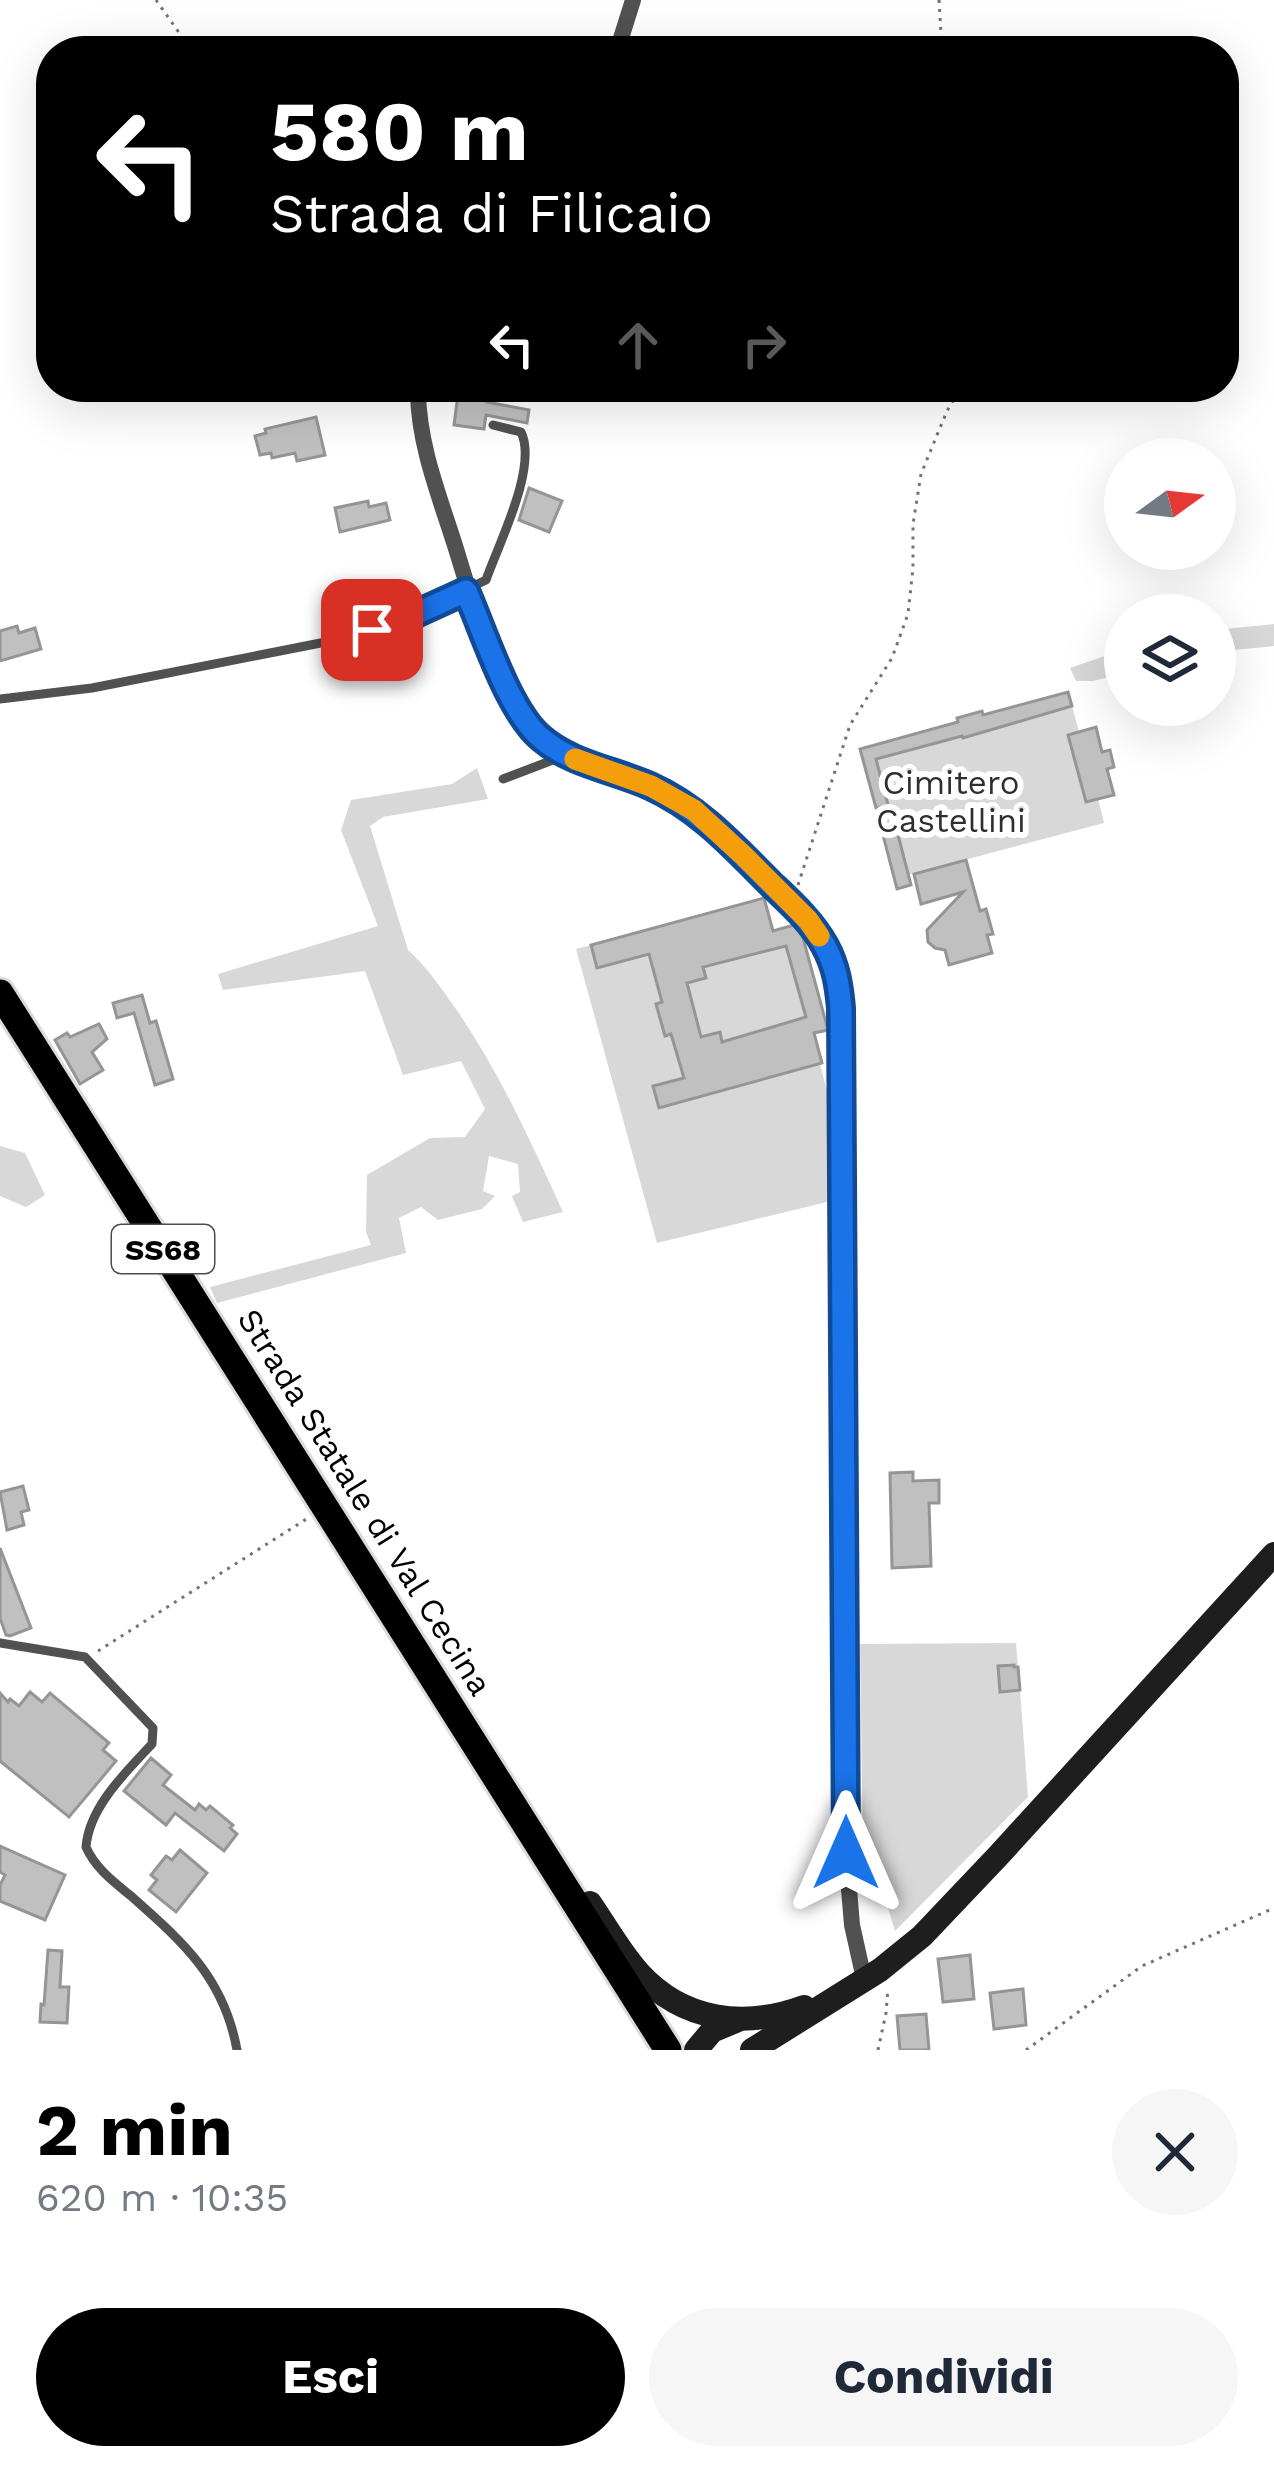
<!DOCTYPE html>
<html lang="it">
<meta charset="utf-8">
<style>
body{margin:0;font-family:"Work Sans",sans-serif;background:#f6f6f7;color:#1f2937;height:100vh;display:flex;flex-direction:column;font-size:45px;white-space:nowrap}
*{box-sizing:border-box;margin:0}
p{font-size:39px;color:#747a83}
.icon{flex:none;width:66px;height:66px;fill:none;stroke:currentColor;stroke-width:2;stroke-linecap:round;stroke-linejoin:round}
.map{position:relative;height:2050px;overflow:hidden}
.drawer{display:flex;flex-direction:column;background:#fff;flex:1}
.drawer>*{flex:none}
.banner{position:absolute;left:36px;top:36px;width:1203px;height:366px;border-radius:48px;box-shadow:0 12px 48px #0002;background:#000;color:#fff;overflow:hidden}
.needle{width:78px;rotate:75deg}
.controls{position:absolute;left:1104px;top:438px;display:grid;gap:24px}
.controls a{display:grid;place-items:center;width:132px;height:132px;border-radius:50%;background:#fff;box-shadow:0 12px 48px #0002;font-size:60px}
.pin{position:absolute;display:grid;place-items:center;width:102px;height:102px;color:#fff;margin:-51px;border-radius:24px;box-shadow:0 6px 18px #0006}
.me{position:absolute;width:132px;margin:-66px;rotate:0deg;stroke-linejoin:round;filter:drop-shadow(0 0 9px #0008)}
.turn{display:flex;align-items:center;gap:42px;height:252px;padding:0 36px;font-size:54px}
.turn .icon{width:156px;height:156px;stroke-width:2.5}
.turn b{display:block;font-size:84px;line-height:102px}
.lanes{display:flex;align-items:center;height:114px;padding:0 36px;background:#0003;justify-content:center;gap:60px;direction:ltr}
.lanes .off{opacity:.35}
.round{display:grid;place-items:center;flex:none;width:126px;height:126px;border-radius:63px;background:#f6f6f7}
.overview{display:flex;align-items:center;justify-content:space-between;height:204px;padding:0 36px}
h1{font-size:72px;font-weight:700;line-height:90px;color:#000}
.button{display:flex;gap:24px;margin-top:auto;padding:24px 36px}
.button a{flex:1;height:138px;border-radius:72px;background:#000;color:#fff;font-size:48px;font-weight:700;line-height:138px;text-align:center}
.button a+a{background:#f6f6f7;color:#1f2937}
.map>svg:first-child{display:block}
.green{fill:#d8d8d8;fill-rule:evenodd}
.building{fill:#c0c0c0;stroke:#959595;stroke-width:3;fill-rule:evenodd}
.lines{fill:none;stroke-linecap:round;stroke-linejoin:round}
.primary-casing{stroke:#dbdbdb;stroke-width:33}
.path{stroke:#737373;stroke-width:3;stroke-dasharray:3 6;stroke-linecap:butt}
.service{stroke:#515151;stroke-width:9}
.minor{stroke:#515151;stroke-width:16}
.secondary{stroke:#1e1e1e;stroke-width:24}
.primary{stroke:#000;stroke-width:27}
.route-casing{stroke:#114b97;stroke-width:30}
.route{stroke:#1a73e8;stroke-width:21}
.slow{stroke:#f59e0b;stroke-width:21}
.labels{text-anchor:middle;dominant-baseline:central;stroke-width:12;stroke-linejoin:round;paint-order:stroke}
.shield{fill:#fff;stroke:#4c4c4c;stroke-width:3}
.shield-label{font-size:30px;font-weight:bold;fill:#000}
.park-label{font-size:33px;fill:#2f2f2f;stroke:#fff}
.street-label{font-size:33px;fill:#000;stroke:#fff}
</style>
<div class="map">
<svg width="1274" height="2050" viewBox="0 0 1274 2050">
<rect width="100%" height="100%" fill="#fff"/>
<!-- green -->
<g class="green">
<polygon points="1274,624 1274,646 1215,652 1215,630"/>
<polygon points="1125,649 1125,673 1093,681 1076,681 1070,668"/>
<polygon points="1072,706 1079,732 1068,736 1086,801 1098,799 1104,823 908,875 897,832 883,835 876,808 887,805 876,760 962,736 964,738"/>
<path d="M477,768L488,799L383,817L370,826L408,950C427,967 441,988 456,1009C500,1073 531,1142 563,1212L523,1222L512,1196L520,1192L518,1164L489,1156L483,1191L495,1196L482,1209L438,1220L421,1207L399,1218L406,1253L217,1303L210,1287L371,1245L366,1232L367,1175L430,1138L465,1137L485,1109L461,1061L403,1075L365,971L223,990L218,974L378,926L341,830L351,800L452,784Z"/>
<path d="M741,929L761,952L786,946L795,977L813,973L815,980L797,985L806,1017L782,1024L815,1042L654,1086L660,1107L820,1064L832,1110L831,1201L657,1243L576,949L591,945L598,968ZM652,966L703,967L705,978L685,983L697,1021L699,1038L719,1032L722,1042L682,1070L671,1034L666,1035L662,1002Z"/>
<polygon points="0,1146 25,1153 45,1195 26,1207 0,1196"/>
<polygon points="1016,1643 1018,1667 998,1667 1000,1692 1020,1690 1028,1797 895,1931 884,1895 863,1862 860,1644"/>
</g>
<!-- building -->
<g class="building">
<polygon points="458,394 488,399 487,402 529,410 527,423 486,415 484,429 454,425"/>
<polygon points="316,417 325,455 297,461 295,453 272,458 271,453 260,455 255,436 266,433 265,429"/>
<polygon points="529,488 562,501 549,532 519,520"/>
<polygon points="368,501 369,507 386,503 390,520 340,532 335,508"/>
<polygon points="17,626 19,633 35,628 41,649 0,661 0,631"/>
<polygon points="1068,692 1072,706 963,738 962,736 876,759 888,805 876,808 860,749 958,722 957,718 982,711 983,715"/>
<polygon points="1096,727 1102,752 1110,750 1114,767 1107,769 1114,795 1086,802 1068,735"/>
<polygon points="897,831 911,885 897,889 883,835"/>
<polygon points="966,860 980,911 986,909 993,934 987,935 992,953 949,965 945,950 935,948 928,942 927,930 963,892 921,904 914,874"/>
<path d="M764,898L773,931L794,925L802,934L828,1030L814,1033L822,1063L659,1108L653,1086L684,1078L671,1034L665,1036L656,1004L662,1002L649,954L597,968L591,945ZM786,946L806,1017L722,1042L720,1032L701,1037L687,983L706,978L703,967Z"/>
<polygon points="142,995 150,1023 156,1021 173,1079 155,1085 134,1013 117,1018 113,1003"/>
<polygon points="99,1024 107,1039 92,1052 103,1070 80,1084 55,1040 67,1033 70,1037"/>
<polygon points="913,1472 913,1481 939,1480 939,1503 929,1503 931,1566 892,1568 890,1473"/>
<polygon points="23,1486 29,1510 21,1512 24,1525 7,1530 0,1492"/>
<polygon points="0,1548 31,1628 10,1636 6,1635 0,1618"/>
<polygon points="1014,1665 1014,1667 1018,1667 1020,1690 1000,1692 998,1666"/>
<polygon points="30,1692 42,1702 50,1693 109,1743 103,1750 116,1761 69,1817 0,1761 0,1693 8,1702 10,1699 19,1706"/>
<polygon points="151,1758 171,1775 163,1785 195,1810 199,1804 206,1810 210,1806 233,1825 230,1828 237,1834 224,1851 175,1813 166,1825 124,1791"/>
<polygon points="0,1846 65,1875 45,1920 0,1901 0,1885 5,1875 0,1872"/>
<polygon points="180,1850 207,1873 176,1912 149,1890 157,1880 151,1875 166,1856 172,1860"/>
<polygon points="48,1950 62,1951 60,1987 69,1987 67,2023 40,2022 41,2004 44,2005"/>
<polygon points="970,1955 974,1999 943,2002 938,1959"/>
<polygon points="1023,1989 1026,2025 994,2029 990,1993"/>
<polygon points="926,2014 929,2050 900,2050 897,2016"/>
</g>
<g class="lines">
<defs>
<polyline id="primary" points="0,993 668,2050"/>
</defs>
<!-- primary casing -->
<use href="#primary" class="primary-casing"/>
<!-- path -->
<g class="path">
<polyline points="156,0 192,51"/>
<polyline points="939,0 942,51"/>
<polyline points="798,885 850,725 892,658 908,614 913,568 913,524 921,474 947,411 961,387"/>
<polyline points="98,1651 308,1518"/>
<polyline points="878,2050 886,2013 888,1988"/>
<polyline points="1026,2050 1142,1966 1274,1908"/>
</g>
<!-- service -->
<g class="service">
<path d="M0,699L92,688L346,638L398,622L486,580C499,543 538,467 521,432L493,425"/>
<polyline points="503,779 566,755"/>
<path d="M0,1643L85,1657L153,1728L152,1744C126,1772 89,1807 86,1847C95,1868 114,1882 131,1896C183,1942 224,1978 237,2050"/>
</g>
<!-- minor -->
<g class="minor">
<polyline points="617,51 633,0"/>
<path d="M424,387L418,393C419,448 441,500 457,552C472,602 501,698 536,735C565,765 616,770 653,787C698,808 731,843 766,878C787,900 811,920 826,947C836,966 839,986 841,1008L846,1853L852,1925L864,1979"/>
</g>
<!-- secondary -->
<g class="secondary">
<path d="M590,1903C606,1926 620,1952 639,1973C683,2021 744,2029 804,2007"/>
<polyline points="696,2050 712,2031 736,2021"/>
<polyline points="752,2050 880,1970 922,1936 998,1856 1274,1554"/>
</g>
<!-- primary -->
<use href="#primary" class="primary"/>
</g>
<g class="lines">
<defs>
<path id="route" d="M372,630L398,622L466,591C484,632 508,710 541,738C571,764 614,770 650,786C699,808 733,846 771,884C791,903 812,922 825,946C836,966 839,986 841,1008L846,1853"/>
</defs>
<!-- route casing -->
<use href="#route" class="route-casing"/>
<!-- route -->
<use href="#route" class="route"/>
<!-- slow -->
<polyline class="slow" points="575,759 651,786 694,810 744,856 808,920 819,936"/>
</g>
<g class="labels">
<!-- shield labels -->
<rect class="shield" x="112" y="1225" width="102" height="48" rx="9"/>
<g class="shield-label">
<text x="163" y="1249">SS68</text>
</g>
<!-- park labels -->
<g class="park-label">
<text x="951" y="782">Cimitero<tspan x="951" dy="38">Castellini</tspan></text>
</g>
<!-- street labels -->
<g class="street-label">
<text transform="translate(365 1502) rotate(58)">Strada Statale di Val Cecina</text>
</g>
</g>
</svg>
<div class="controls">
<a><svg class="needle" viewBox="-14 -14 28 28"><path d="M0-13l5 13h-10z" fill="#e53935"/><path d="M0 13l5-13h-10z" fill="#747a83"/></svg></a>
<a><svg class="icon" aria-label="layers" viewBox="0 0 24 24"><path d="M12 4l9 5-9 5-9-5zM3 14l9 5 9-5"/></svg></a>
</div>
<div class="pin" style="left:372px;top:630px;background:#d93025"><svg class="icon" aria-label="arrive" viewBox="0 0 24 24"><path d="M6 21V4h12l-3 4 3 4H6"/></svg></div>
<svg class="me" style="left:846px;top:1853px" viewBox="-20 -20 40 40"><path d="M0-17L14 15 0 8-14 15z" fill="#1a73e8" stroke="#fff" stroke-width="4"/></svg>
<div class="banner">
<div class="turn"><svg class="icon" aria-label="left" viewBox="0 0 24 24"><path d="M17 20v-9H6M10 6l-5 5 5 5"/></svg><div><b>580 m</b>Strada di Filicaio</div></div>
<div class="lanes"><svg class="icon" aria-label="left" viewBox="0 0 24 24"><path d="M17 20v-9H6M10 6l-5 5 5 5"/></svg><svg class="icon off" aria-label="ahead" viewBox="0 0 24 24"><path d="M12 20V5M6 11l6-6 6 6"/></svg><svg class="icon off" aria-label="right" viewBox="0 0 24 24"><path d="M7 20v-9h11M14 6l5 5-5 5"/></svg></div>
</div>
</div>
<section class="drawer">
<div class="overview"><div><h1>2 min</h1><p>620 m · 10:35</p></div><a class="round"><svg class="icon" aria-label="close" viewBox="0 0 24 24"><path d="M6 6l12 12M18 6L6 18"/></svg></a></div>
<div class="button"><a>Esci</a><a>Condividi</a></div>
</section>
